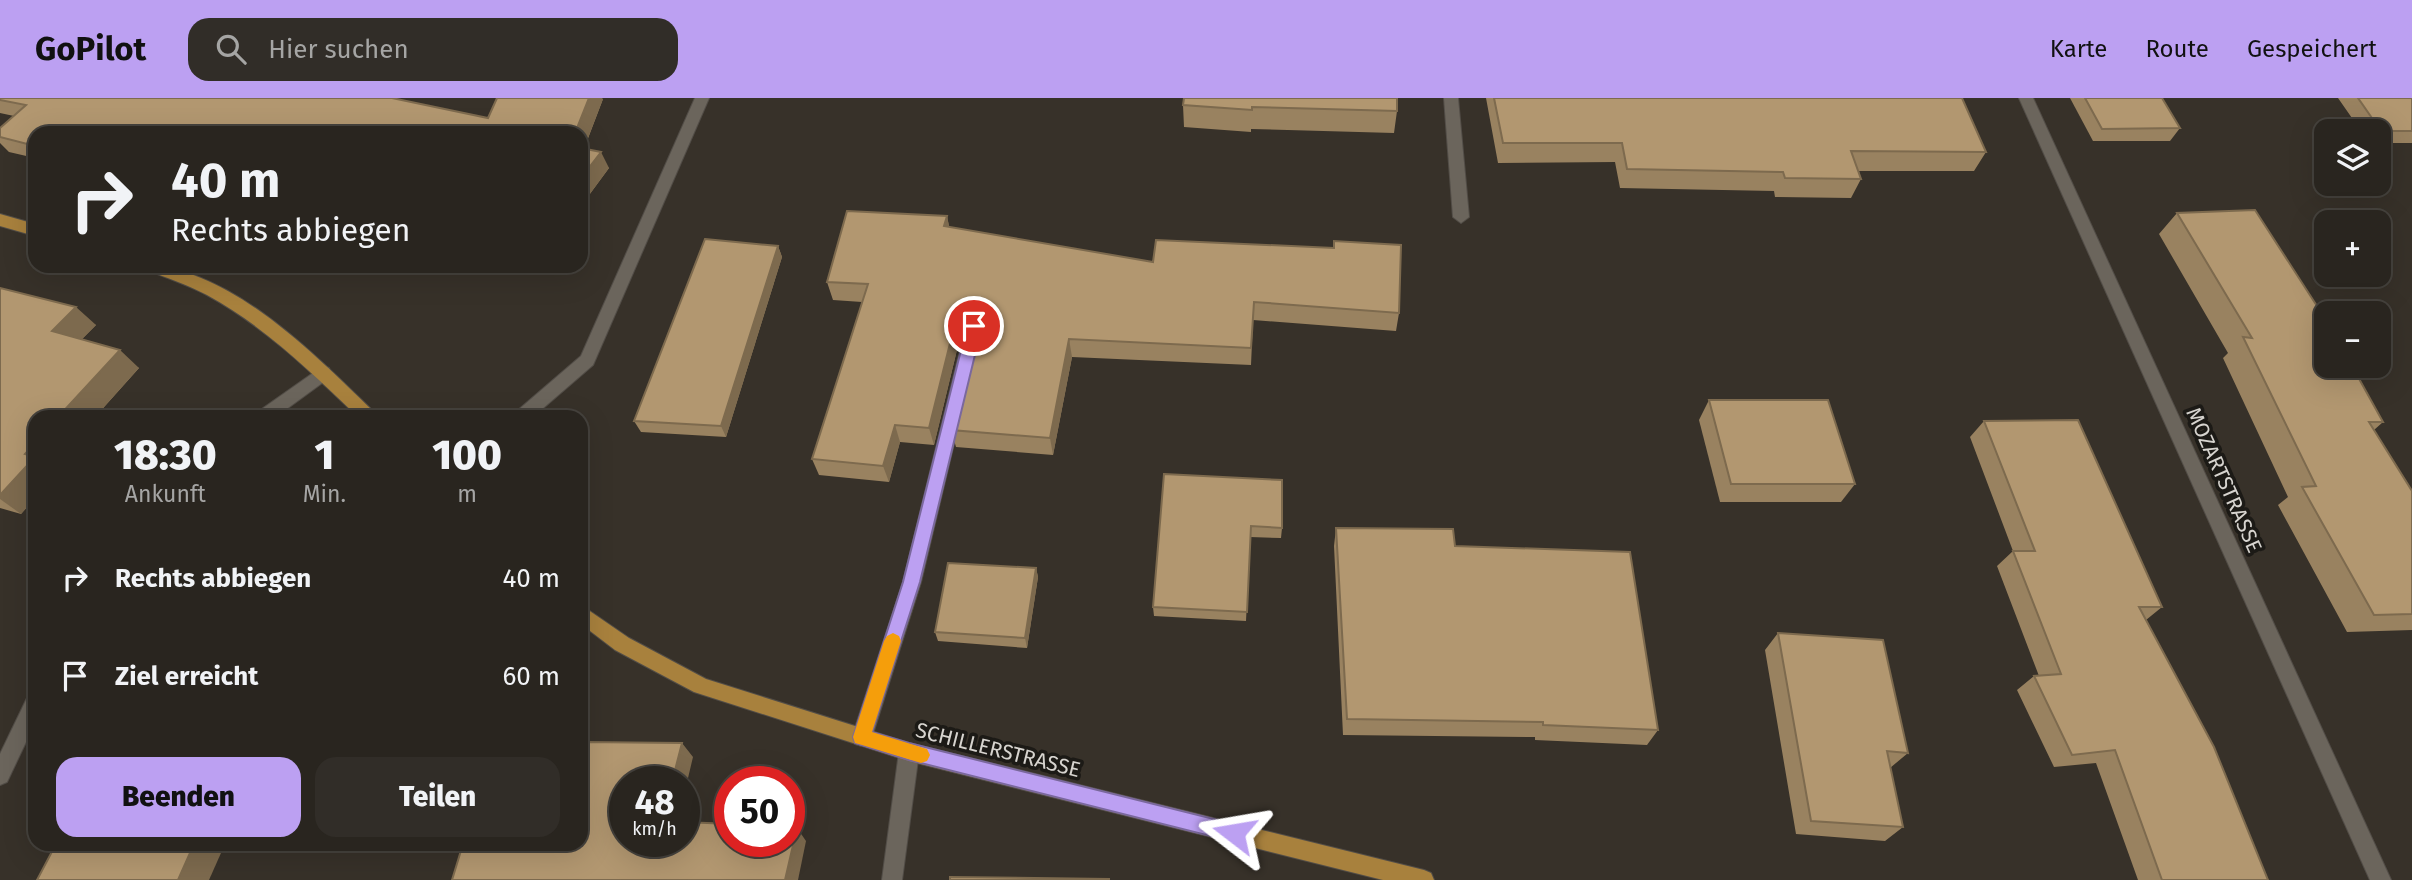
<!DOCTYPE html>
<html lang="de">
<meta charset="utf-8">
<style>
body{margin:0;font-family:"Fira Sans",sans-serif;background:#312d28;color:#f1f3f6;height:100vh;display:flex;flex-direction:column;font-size:26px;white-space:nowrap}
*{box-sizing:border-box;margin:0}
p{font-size:23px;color:#a5a5a4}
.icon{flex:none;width:38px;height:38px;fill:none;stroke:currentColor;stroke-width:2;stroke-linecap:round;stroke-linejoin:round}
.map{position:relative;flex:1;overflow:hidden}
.panel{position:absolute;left:28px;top:312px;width:560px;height:441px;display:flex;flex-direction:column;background:#29251f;border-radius:21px;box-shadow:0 7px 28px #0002,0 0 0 2px #45423d}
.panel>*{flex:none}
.guide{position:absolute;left:28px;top:28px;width:560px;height:147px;border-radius:21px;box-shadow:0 7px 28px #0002,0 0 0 2px #45423d;background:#29251f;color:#f1f3f6;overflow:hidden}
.controls{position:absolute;left:2314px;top:21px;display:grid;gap:14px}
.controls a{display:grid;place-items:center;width:77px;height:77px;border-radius:14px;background:#29251f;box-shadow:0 7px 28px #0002,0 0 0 2px #45423d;font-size:35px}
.speed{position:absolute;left:609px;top:668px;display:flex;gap:14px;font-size:35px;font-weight:700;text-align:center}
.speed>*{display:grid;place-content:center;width:91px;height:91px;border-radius:50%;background:#29251f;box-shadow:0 7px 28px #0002,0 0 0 2px #45423d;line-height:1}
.speed small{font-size:18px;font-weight:400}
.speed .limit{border:10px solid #d22;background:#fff;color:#111}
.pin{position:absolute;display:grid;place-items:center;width:60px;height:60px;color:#fff;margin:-30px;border:4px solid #fff;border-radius:50%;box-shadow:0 2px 7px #0007}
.me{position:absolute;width:77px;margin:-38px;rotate:284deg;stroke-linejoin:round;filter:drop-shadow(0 0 5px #0008)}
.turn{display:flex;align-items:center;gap:24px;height:147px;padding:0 28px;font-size:32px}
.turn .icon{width:91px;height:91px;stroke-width:2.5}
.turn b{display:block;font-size:49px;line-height:60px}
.eta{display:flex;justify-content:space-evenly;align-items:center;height:119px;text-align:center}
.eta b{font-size:42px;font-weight:800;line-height:49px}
.action{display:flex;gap:14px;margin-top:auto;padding:14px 28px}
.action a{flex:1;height:80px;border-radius:21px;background:#bca0f2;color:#111;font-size:28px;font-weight:800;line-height:80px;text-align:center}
.action a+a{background:#312d28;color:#f1f3f6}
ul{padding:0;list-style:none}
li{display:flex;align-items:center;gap:21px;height:98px;padding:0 28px}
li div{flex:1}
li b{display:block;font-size:26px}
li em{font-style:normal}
header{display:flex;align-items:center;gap:42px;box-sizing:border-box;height:98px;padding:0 35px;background:#bca0f2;color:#111}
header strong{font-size:33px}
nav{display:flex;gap:38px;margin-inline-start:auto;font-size:24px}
.search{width:490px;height:63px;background:#312d28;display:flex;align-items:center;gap:18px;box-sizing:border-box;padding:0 24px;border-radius:21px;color:#a5a5a4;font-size:26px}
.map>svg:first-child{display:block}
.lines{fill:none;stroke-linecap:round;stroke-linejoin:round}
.minor-casing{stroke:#524d47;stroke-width:2}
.major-casing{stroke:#524d47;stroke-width:2}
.minor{fill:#6b655c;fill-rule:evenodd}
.major{fill:#a8813d;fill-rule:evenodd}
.wall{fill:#998260}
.shaded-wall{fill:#7d6a4e}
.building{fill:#b29770;stroke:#7d6a4e;stroke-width:2}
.route{fill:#bca0f2;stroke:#7a689d;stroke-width:2}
.slow{fill:#f59e0b}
.labels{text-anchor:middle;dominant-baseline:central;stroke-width:7;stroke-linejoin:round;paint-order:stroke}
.street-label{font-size:21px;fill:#d7d4cf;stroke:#1c1a16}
</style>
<header>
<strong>GoPilot</strong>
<div class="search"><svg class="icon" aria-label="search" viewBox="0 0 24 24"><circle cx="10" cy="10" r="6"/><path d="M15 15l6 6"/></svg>Hier suchen</div>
<nav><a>Karte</a><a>Route</a><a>Gespeichert</a></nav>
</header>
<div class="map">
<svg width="2412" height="782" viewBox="0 0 2412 782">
<rect width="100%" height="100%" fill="#373129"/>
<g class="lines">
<defs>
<g id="minor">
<polygon points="695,0 709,0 593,267 534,318 515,318 517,313 581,258"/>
<polygon points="1444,0 1458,0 1469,119 1461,125 1453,119"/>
<polygon points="2019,0 2033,0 2391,782 2370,782"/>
<polygon points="974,222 982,228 921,484 872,639 869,646 862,648 855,646 852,639 903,484 966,228"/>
<polygon points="323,268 329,270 331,275 329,280 277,318 257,318 259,313"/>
<polygon points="35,595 35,625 7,684 0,687 0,656 28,598"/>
<polygon points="909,645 916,647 919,654 902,782 882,782 899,654 902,647"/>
</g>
<g id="major">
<polygon points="0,116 35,126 35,138 0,128"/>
<path d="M145,168C229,168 316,258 373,313L375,318H357C311,274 264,228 207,197C188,187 167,180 147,172Z"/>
<polygon points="581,507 629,540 706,581 909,645 1424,772 1431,775 1434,782 1383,782 909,663 694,594 615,552 581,526"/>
</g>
</defs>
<!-- minor casing -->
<use href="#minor" class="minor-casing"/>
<!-- major casing -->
<use href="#major" class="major-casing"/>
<!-- minor -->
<use href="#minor" class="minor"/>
<!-- major -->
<use href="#major" class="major"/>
</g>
<!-- wall -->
<g class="wall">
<polygon points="0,0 488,20 603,1 584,51 609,70 581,108 581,35 35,35 35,60 9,54 0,45 0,30 14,18 0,15"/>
<polygon points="1486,0 1962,0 1986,54 1974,73 1859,73 1861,81 1851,100 1775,99 1774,93 1620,90 1615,64 1498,65"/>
<polygon points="2070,0 2162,0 2180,30 2170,43 2093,43"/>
<polygon points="2338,0 2412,0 2412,45 2378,45 2378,33 2361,33"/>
<polygon points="1183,7 1397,13 1394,35 1251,31 1251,34 1184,29"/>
<polygon points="2177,115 2383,324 2374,332 2412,393 2412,532 2347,534 2278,407 2288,399 2223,260 2228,255 2159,136"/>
<polygon points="947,118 949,129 1399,215 1396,233 1253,222 1251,267 1072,259 1053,357 956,349 951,332 978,224 972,220 963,227 934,347 900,344 889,384 819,377 812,361 862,204 833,202 827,184"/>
<polygon points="778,148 782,159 726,339 641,334 634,323"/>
<polygon points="422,168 450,168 446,174"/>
<polygon points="0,190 96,227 82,241 139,270 96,318 35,318 35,400 21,416 0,410"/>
<polygon points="1709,302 1855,386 1841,404 1720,404 1699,322"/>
<polygon points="1984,323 2162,509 2146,522 2268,782 2138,782 2096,665 2054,669 2017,592 2034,578 2039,578 1997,468 2013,453 1970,339"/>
<polygon points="1164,376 1282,430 1281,440 1250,439 1246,523 1154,518 1153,509"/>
<polygon points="1336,430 1455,448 1658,632 1647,647 1535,642 1535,639 1343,637 1334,448"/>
<polygon points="1036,470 1038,479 1027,550 938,543 935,534"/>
<polygon points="1778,535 1908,655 1890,670 1903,729 1885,743 1796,736 1765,552"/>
</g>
<!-- shaded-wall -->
<g class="shaded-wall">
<polygon points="589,0 602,0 603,1 581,58 581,35 575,35"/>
<polygon points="601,54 609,70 581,108 581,80"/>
<polygon points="947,118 951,137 944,128"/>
<polygon points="778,148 782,159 726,339 721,328"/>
<polygon points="442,168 450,168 446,174"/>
<polygon points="968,202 972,220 963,227 934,347 929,330 959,209"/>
<polygon points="76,209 96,227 72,251 52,233"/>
<polygon points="1069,241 1072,259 1053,357 1050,340"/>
<polygon points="120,252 139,270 96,318 59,318"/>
<polygon points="895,327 900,344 889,384 883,368"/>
<polygon points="35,345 35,400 21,416 0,401 0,397 25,356"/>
<polygon points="1036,470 1038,479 1027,550 1025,540"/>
<polygon points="682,645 693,659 684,697 684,684 672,684"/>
<polygon points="797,730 806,743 798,782 785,782"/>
<polygon points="194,746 225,746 209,782 178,782"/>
</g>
<!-- building -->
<g class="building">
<polygon points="0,0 392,0 488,20 497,0 589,0 575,35 35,35 35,48 0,39 0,30 26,7 0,2"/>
<polygon points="1184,0 1397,0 1397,13 1252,9 1252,12 1183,7"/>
<polygon points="1494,0 1962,0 1986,54 1851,53 1861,81 1785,80 1783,74 1627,71 1622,45 1503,45"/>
<polygon points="2085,0 2162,0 2180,30 2102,31"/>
<polygon points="2358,0 2412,0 2412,33 2381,33"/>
<polygon points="581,50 601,54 581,80"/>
<polygon points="2255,112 2326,222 2326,268 2352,268 2383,324 2369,324 2412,393 2412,516 2374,517 2302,389 2316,388 2243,239 2252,240 2177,115"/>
<polygon points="847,113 947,118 944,128 1153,164 1156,142 1334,150 1334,143 1401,147 1399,215 1254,204 1251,250 1069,241 1050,340 951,332 981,211 968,202 959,209 929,330 895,327 883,368 812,361 868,186 827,184"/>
<polygon points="705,141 778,148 721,328 634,323"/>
<polygon points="0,190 76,209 52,233 120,252 59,318 35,318 35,345 25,356 35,359 0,397"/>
<polygon points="1709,302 1828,302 1855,386 1731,386"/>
<polygon points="2078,322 2162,509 2139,509 2214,649 2268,782 2162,782 2115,652 2072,657 2034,578 2061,576 2013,453 2035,453 1984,323"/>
<polygon points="1164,376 1282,382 1282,430 1251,428 1247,514 1153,509"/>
<polygon points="1336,430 1453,431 1455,448 1630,454 1658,632 1543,627 1543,624 1347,621"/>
<polygon points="948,465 1036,470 1025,540 935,534"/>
<polygon points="1778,535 1883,542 1908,655 1887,653 1903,729 1811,723"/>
<polygon points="581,644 682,645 672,684 625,684 625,744 684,744 684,724 730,726 730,744 789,744 789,730 797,730 785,782 452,782 463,746 581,746"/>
<polygon points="56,746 194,746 178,782 37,782"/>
<polygon points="950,779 1109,781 1109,782 950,782"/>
</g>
<!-- route -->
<polygon class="route" points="974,222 982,228 920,484 872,634 909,645 1234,726 1241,728 1244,735 1241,741 1234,744 909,662 855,645 853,639 903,484 967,228"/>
<!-- slow -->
<polygon class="slow" points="893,535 899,538 901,543 872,634 927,651 930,657 927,663 921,665 862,647 855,645 853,639 884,543 887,538"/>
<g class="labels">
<!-- street labels -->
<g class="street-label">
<text transform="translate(2224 382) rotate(66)">MOZARTSTRASSE</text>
<text transform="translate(998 652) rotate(14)">SCHILLERSTRASSE</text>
</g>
</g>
</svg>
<div class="controls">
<a><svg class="icon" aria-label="layers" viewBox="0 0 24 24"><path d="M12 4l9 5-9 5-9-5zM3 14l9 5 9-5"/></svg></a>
<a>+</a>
<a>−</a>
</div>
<div class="speed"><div>48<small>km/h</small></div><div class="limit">50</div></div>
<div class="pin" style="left:974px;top:228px;background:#d93025"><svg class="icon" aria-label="arrive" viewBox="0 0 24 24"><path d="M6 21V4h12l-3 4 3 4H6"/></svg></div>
<svg class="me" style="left:1234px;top:735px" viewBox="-20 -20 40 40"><path d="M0-17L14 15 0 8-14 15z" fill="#bca0f2" stroke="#fff" stroke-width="4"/></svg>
<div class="guide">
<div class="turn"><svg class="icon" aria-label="right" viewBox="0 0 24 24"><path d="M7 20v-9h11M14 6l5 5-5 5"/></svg><div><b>40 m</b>Rechts abbiegen</div></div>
</div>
<section class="panel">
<div class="eta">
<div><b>18:30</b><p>Ankunft</p></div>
<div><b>1</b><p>Min.</p></div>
<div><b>100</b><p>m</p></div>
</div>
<ul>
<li><svg class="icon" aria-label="right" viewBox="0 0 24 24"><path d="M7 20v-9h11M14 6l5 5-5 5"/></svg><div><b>Rechts abbiegen</b></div><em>40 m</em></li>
<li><svg class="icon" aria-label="arrive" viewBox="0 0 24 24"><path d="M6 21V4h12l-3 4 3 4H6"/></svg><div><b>Ziel erreicht</b></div><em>60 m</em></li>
</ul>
<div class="action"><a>Beenden</a><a>Teilen</a></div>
</section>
</div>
